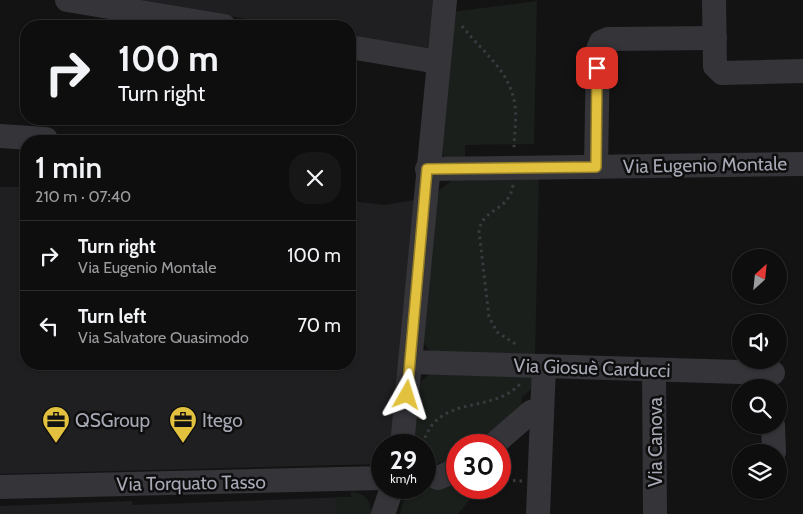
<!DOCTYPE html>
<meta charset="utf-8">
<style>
body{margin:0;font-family:Cabin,sans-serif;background:#171718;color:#f1f3f6;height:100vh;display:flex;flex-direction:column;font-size:19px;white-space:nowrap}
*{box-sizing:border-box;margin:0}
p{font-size:16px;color:#9b9c9e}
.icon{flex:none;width:28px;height:28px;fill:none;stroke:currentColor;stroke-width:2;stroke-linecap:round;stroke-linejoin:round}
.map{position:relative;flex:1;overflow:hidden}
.side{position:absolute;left:20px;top:135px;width:336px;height:235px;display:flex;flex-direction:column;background:#0e0e0f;border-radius:20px;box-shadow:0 1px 4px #0004,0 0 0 1px #2e2e2f}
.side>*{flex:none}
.hud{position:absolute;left:20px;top:20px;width:336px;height:105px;border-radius:20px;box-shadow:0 1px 4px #0004,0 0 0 1px #2e2e2f;background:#0e0e0f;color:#f1f3f6;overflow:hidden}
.needle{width:32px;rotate:27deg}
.buttons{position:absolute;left:732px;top:249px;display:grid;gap:10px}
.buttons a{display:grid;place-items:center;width:55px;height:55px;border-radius:50%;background:#0e0e0f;box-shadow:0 1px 4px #0004,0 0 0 1px #2e2e2f;font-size:25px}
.speed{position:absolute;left:371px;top:434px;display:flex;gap:10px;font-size:25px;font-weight:700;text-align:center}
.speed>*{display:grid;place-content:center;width:65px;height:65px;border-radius:50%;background:#0e0e0f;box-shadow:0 1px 4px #0004,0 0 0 1px #2e2e2f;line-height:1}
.speed small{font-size:12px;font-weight:400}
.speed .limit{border:8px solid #d22;background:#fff;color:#111}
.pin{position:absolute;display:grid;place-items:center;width:42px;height:42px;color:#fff;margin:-21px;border-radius:10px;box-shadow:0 2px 8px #0006}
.me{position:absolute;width:55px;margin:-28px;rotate:6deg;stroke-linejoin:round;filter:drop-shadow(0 0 4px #0008)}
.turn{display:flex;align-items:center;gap:18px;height:105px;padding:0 15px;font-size:22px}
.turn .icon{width:65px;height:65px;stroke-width:2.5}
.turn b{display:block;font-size:35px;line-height:42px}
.round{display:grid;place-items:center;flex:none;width:52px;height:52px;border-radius:20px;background:#171718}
.headline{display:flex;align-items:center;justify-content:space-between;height:85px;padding:0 15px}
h1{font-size:30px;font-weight:600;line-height:38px}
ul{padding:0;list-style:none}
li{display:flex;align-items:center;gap:15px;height:70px;padding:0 15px;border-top:1px solid #2e2e2f}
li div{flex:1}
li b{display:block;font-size:19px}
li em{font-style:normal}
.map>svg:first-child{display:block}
.built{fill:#1f1f21}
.green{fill:#1a1f1b}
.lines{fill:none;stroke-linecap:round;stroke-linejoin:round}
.path{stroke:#3a3b40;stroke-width:3;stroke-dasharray:2.5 4;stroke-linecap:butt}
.minor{stroke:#343439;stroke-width:24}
.route-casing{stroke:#937d28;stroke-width:12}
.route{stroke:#e2c13e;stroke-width:9}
.labels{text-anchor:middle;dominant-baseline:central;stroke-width:5;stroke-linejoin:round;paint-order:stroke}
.street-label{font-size:19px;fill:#a6a8b4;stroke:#0e0e0f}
.poi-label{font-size:19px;fill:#a6a8b4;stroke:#0e0e0f;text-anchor:start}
</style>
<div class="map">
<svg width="803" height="514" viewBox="0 0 803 514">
<rect width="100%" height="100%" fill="#131314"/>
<!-- built -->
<g class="built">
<polygon points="132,0 433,0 428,49 350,36 350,26 289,26"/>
<polygon points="0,187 26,187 26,364 350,364 350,201 385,205 415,200 395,445 382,445 382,464 0,474"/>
<polygon points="351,492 362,495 367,499 371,514 0,514 0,506 132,501 133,505 351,497"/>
</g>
<!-- green -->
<g class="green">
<polygon points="537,1 534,144 465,145 465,162 448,162 437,147 451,12"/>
<polygon points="539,179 535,356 433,354 422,342 436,193 452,180"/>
<polygon points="432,372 534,375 533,388 522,397 521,413 481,445 458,445 457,458 437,464 436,466 457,478 458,488 479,488 458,514 400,514 407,488 425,488 425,445 411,445 417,385"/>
<path d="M351,492C364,492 372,502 371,514H336L335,497H351Z"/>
</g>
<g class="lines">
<!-- path -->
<g class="path">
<path d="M462,26C482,52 511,71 515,106C517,120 514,135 514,149"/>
<path d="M513,185C509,212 483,207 479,231L489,317L497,332L517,345"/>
<path d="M423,444C437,393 491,415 520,384"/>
<polyline points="500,480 522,481"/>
</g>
<!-- minor -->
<g class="minor">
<polyline points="67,0 224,26"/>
<polyline points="714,0 715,66 722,73 803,71"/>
<polyline points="350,47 438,62"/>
<polyline points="0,136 46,139"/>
<polyline points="596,167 598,49 601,42 608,39 715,38"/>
<polyline points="427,169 803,164"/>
<polyline points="410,362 773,373"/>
<polyline points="654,370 655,514"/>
<polyline points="773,425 774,452"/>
<polyline points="402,445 445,0"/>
<polyline points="493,445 531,412 542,408"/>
<polyline points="438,478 458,469"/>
<polyline points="0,487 382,478"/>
<polyline points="383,514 392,488"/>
<polyline points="538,514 544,366"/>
</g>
</g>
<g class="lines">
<defs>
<polyline id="route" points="407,395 427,169 596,167 597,68"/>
</defs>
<!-- route casing -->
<use href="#route" class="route-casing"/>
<!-- route -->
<use href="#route" class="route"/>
</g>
<!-- icons -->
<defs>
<symbol id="office-pin" viewBox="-11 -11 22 30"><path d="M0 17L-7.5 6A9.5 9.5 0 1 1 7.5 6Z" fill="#e2c13e" stroke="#0e0e0f"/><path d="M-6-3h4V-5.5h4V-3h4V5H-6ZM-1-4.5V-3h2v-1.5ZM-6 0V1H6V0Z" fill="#111"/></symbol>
</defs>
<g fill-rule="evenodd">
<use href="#office-pin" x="40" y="404" width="32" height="43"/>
<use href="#office-pin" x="167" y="404" width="32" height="43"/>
</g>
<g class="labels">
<!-- street labels -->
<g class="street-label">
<text transform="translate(705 165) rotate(-1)">Via Eugenio Montale</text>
<text transform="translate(592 368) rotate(2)">Via Giosuè Carducci</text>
<text transform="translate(655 442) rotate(-90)">Via Canova</text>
<text transform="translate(191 483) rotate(-1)">Via Torquato Tasso</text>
</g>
<!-- poi labels -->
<g class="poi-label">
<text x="75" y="420">QSGroup</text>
<text x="202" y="420">Itego</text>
</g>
</g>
</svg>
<div class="buttons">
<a><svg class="needle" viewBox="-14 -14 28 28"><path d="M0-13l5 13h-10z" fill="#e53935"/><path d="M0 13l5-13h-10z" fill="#9b9c9e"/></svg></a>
<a><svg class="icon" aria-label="sound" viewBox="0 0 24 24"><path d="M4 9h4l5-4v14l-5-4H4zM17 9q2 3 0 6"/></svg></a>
<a><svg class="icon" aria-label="search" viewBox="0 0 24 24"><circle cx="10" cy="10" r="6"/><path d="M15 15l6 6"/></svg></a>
<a><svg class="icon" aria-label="layers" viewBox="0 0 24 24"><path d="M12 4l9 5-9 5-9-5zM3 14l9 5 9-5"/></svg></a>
</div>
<div class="speed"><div>29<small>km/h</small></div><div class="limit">30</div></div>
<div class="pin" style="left:597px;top:68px;background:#d93025"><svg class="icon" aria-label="arrive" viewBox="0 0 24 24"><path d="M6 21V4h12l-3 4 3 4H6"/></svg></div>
<svg class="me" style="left:407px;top:395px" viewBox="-20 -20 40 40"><path d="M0-17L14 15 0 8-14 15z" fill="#e2c13e" stroke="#fff" stroke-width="4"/></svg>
<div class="hud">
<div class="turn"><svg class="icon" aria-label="right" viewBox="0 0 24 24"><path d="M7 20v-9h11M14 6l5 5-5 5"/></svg><div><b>100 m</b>Turn right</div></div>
</div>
<section class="side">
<div class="headline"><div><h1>1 min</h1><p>210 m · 07:40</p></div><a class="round"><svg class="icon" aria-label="close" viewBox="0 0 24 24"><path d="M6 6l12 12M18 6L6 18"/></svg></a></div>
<ul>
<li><svg class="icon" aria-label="right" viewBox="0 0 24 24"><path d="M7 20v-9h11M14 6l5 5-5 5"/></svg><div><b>Turn right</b><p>Via Eugenio Montale</p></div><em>100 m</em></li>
<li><svg class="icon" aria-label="left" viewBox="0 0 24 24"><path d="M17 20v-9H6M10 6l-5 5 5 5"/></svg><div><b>Turn left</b><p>Via Salvatore Quasimodo</p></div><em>70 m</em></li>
</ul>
</section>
</div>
